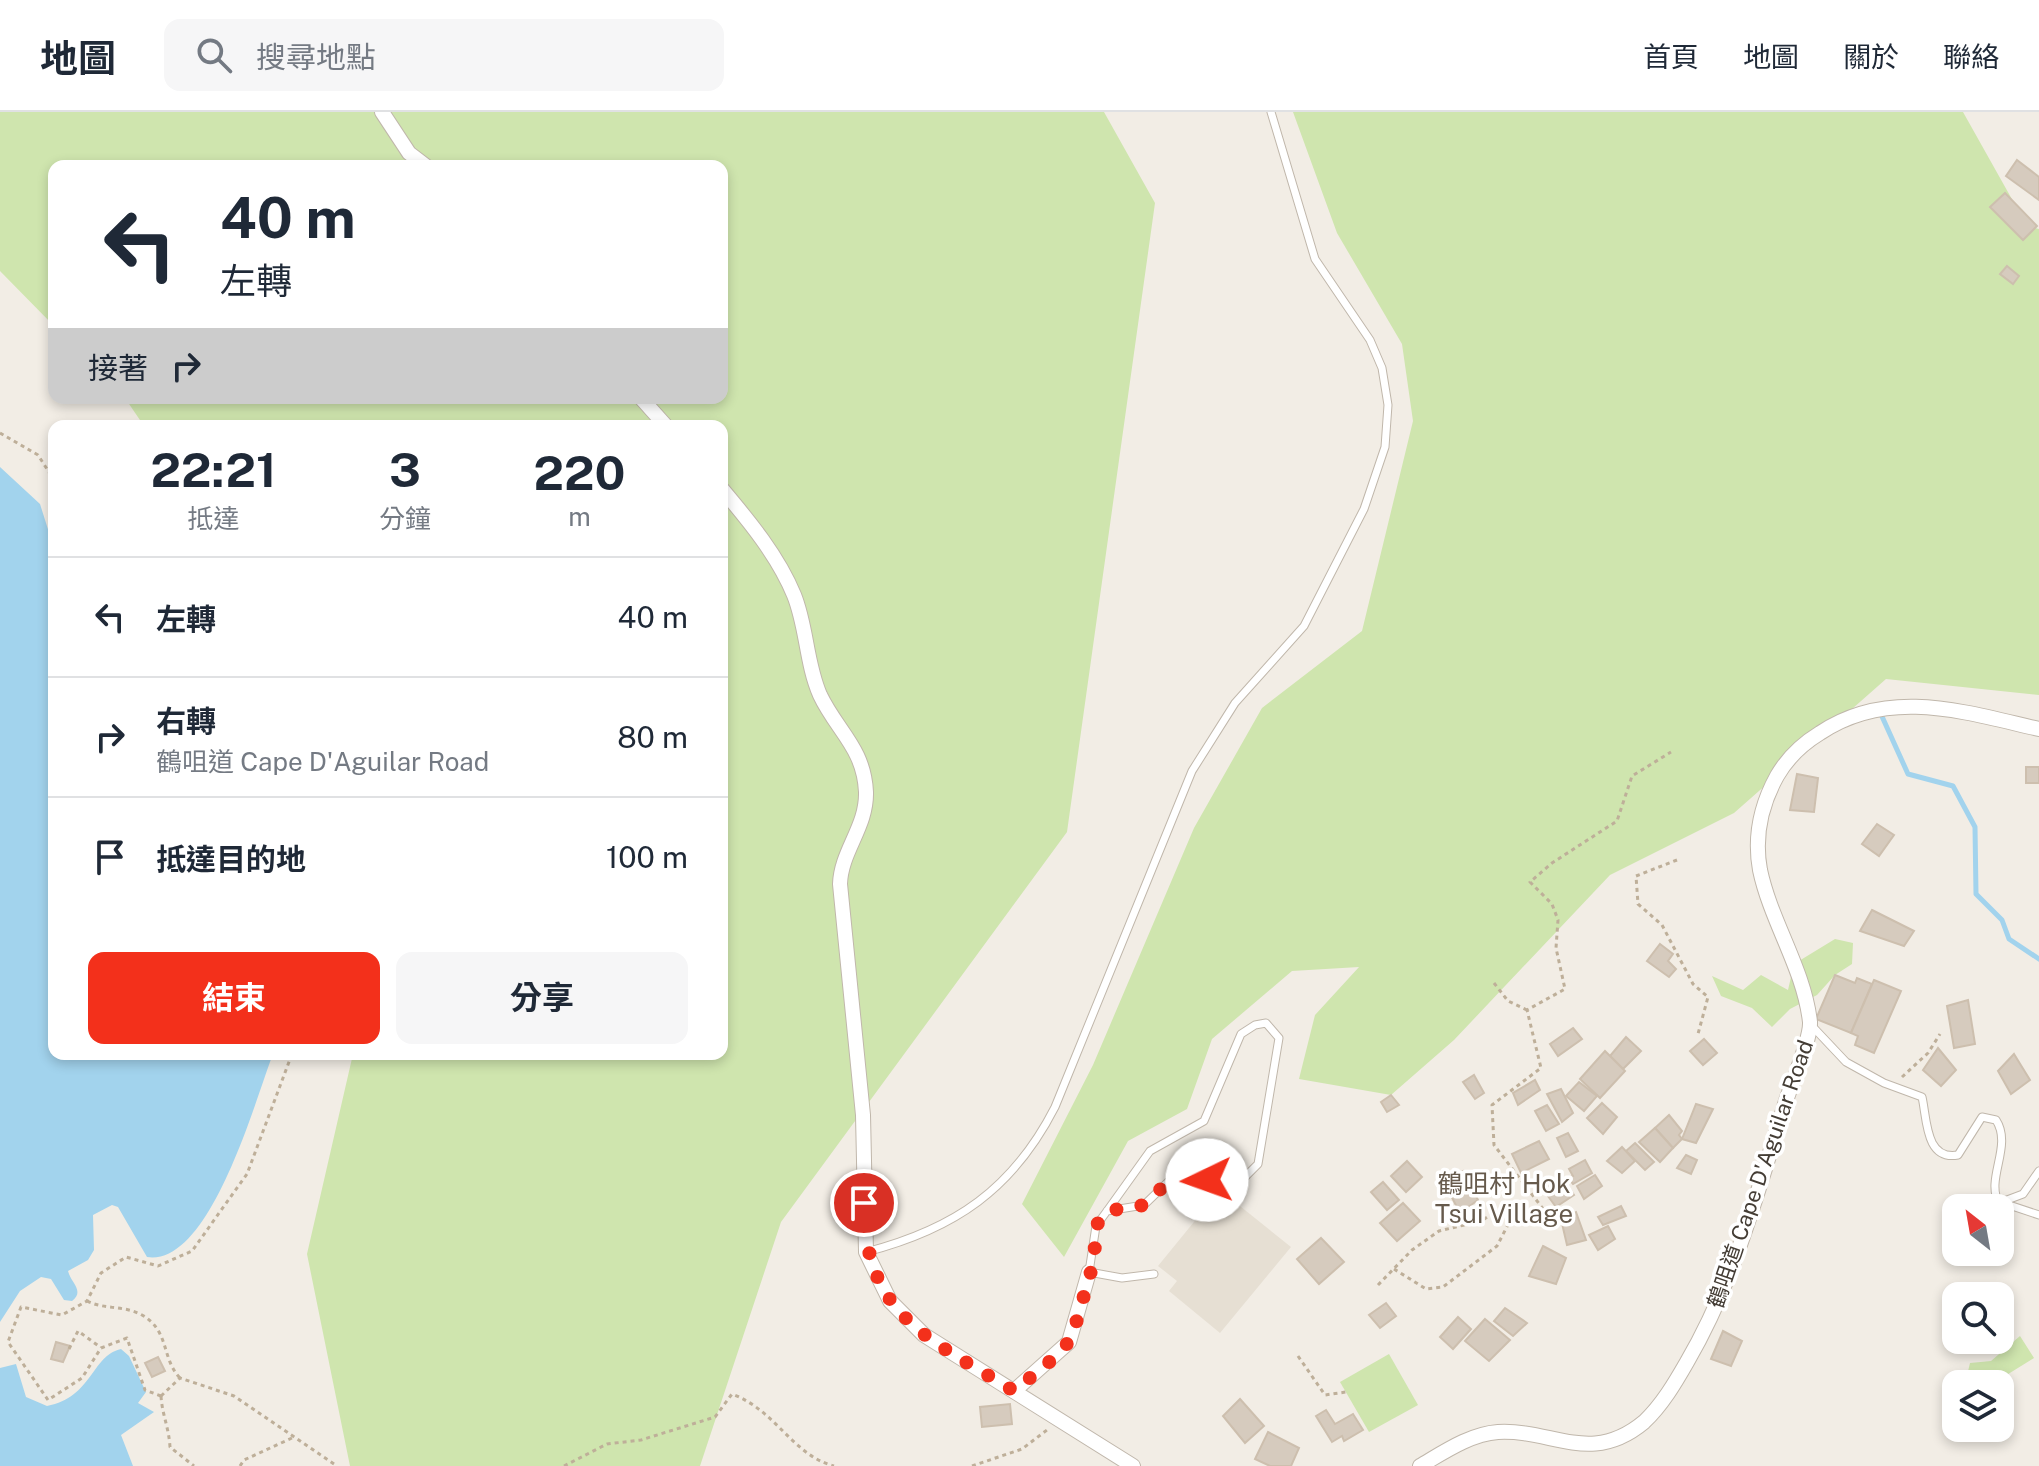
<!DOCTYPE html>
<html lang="zh-TW">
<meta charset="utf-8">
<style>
body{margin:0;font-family:"Public Sans","Noto Sans TC",sans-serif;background:#f6f6f7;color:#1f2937;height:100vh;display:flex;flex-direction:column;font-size:30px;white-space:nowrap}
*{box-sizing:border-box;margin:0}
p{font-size:26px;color:#747a83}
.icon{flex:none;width:44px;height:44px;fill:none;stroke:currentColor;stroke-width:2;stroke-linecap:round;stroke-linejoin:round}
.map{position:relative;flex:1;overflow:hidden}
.panel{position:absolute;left:48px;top:308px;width:680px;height:640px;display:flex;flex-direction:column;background:#fff;border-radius:16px;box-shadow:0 4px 12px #0003}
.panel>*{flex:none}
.guide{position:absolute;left:48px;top:48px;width:680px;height:244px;border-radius:16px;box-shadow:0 4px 12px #0003;background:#fff;color:#1f2937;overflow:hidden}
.needle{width:52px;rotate:329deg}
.fabs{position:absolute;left:1942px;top:1082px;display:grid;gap:16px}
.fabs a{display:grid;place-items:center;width:72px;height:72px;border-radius:16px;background:#fff;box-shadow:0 4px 12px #0003;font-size:40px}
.pin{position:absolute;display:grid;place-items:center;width:68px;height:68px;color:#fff;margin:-34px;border:4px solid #fff;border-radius:50%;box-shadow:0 2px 8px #0007}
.me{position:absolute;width:88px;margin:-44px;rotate:267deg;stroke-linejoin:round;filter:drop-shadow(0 0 6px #0008)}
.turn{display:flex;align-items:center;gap:28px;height:168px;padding:0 40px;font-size:36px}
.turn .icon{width:104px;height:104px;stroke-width:2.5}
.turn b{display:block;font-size:56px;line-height:68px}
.then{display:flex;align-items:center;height:76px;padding:0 40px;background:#0003;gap:16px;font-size:30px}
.eta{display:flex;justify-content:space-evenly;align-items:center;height:136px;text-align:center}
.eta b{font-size:48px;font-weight:700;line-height:56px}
.action{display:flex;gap:16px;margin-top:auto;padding:16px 40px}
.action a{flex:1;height:92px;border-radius:16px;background:#f3301b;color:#fff;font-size:32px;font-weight:700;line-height:92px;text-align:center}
.action a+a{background:#f6f6f7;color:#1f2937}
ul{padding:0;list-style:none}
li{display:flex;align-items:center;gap:24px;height:120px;padding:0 40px;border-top:2px solid #e0e1e3}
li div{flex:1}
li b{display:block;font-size:30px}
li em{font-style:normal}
header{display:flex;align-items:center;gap:48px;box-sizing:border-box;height:112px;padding:0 40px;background:#fff;border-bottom:2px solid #e0e1e3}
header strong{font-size:38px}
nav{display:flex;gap:44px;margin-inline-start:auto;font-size:28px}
.search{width:560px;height:72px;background:#f6f6f7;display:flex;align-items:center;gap:20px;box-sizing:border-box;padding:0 28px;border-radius:16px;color:#747a83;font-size:30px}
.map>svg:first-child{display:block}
.residential{fill:#e6dfd3}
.green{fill:#cfe5ae}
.water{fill:#a2d3ed}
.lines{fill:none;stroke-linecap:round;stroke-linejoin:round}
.stream{stroke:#a2d3ed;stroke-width:5}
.building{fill:#d6cbbe;stroke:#cdbfae;stroke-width:2}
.service-casing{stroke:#c0b7ab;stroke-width:9}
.minor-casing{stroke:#c0b7ab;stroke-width:16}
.path{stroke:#beaf99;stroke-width:3;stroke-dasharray:4 4;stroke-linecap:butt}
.service{stroke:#fff;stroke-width:7}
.minor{stroke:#fff;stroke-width:14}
.route{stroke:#f3301b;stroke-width:14;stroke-dasharray:0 25.2}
.labels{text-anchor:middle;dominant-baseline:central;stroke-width:7;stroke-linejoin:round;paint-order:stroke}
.street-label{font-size:22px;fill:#443d35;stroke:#fff}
.quarter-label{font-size:26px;fill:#665a4c;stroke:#fff}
</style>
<header>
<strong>地圖</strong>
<div class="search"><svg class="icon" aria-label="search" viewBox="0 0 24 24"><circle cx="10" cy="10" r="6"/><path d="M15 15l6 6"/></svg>搜尋地點</div>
<nav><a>首頁</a><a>地圖</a><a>關於</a><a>聯絡</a></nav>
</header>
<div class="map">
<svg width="2039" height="1354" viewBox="0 0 2039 1354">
<rect width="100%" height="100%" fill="#f2ede5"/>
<!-- residential -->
<polygon class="residential" points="1220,1078 1291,1135 1220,1221 1169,1179 1177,1169 1158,1154"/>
<!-- green -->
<g class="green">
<polygon points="0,0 1104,0 1155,91 1067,720 781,1110 700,1354 350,1354 307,1142 353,942 722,942 722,314 144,314 125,286 722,286 722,54 54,54 54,214 0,159"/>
<polygon points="1293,0 1963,0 2027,114 2039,117 2039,583 1886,567 1734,701 1610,763 1454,928 1391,983 1299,967 1315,903 1359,855 1292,859 1212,927 1187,997 1128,1029 1064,1145 1022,1092 1093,953 1194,716 1262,596 1362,519 1413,309 1402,232 1337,121"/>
<polygon points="1835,827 1853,831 1852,852 1835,863 1817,883 1790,897 1772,915 1752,896 1721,884 1712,864 1743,878 1761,863 1788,878 1794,852"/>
<polygon points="2020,1224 2034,1246 2005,1264 2000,1278 2000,1272 1965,1272 1970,1251 1991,1249"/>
<polygon points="1389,1242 1418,1293 1369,1320 1340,1270"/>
</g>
<!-- water -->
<g class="water">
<path d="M0,355L40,392L52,430L54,942H273C255,988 210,1155 147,1145L118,1095L112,1093L93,1103L94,1138L88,1148L68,1159C71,1171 85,1179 72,1189L64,1188L51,1167L41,1165L20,1179L0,1210Z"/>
<path d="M121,1237L129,1244L146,1280L138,1291L154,1300L121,1323L133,1354H0V1256L16,1252L26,1285L47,1294C93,1285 91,1244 121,1237Z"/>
</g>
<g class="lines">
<!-- stream -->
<polyline class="stream" points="1880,600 1908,662 1953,674 1975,715 1976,782 2002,808 2009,827 2039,847"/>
</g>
<!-- building -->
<g class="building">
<polygon points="2017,48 2039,65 2039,88 2006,64"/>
<polygon points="2005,81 2037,114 2023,128 1990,95"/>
<polygon points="2007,154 2019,164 2013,172 2000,162"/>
<rect x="2026" y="655" width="13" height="16"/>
<polygon points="1797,662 1818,666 1814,700 1790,698"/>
<polygon points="1877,712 1894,723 1879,744 1862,732"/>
<polygon points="1872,798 1914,819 1904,834 1860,819"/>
<polygon points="1660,832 1673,842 1668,849 1676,857 1669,865 1647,849"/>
<polygon points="1835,863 1855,871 1857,866 1872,872 1851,921 1816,907"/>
<polygon points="1874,868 1901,879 1874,941 1855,933 1858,924 1851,921"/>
<polygon points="1968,888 1975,932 1954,936 1947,894"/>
<polygon points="1573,916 1582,927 1558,944 1550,932"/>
<polygon points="1626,925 1641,939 1623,957 1610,944"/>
<polygon points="1704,927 1717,941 1703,953 1690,939"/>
<polygon points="1938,936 1956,958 1941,974 1923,958"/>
<polygon points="1605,939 1625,959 1600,986 1580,967"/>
<polygon points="2014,942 2030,968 2011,982 1998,959"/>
<polygon points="1474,963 1484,981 1475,987 1463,970"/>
<polygon points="1535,968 1540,978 1518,993 1513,981"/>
<polygon points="1579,970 1597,984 1584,999 1566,984"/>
<polygon points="1561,977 1573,1001 1562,1010 1547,982"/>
<polygon points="1391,983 1399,993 1387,1000 1381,990"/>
<polygon points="1602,991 1617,1005 1603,1022 1587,1006"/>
<polygon points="1696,992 1713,997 1696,1031 1682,1027"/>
<polygon points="1547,993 1559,1012 1546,1019 1535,999"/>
<polygon points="1669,1003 1682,1019 1679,1023 1682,1027 1673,1036 1655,1016"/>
<polygon points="1655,1016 1673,1036 1660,1050 1639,1030"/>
<polygon points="1568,1021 1578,1039 1566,1045 1557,1026"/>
<polygon points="1539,1029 1549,1047 1521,1061 1512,1042"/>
<polygon points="1635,1031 1654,1050 1645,1058 1626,1039"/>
<polygon points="1622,1035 1635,1049 1622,1061 1607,1049"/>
<polygon points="1686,1043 1697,1048 1691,1062 1677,1056"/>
<polygon points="1585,1048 1592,1061 1573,1072 1568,1066 1573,1064 1569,1057"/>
<polygon points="1407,1049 1422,1065 1406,1080 1391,1064"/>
<polygon points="1463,1059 1478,1088 1460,1101 1447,1076 1454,1071 1450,1063"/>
<polygon points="1561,1063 1574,1083 1556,1095 1542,1076"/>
<polygon points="1595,1063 1602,1074 1584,1087 1577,1074"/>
<polygon points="1383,1070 1399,1088 1387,1098 1371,1080"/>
<polygon points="1403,1091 1420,1109 1397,1129 1380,1111"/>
<polygon points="1621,1094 1626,1104 1603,1113 1598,1105"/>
<polygon points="1576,1100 1586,1128 1567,1133 1561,1107"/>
<polygon points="1608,1114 1615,1127 1598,1138 1589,1123"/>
<polygon points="1321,1126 1344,1150 1319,1172 1297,1147"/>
<polygon points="1543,1134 1566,1146 1556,1172 1529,1164"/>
<polygon points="1386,1191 1396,1204 1380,1216 1369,1203"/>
<polygon points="1505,1196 1527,1211 1513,1224 1494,1209"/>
<polygon points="1458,1205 1471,1217 1453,1237 1440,1225"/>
<polygon points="1485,1207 1510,1228 1489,1249 1465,1229"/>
<polygon points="1723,1219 1742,1229 1731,1254 1711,1247"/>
<polygon points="56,1230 70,1234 63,1250 51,1247"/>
<polygon points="158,1245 165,1259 152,1265 145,1251"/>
<polygon points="1240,1287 1264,1314 1245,1331 1223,1304"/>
<polygon points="1010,1292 1012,1312 982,1315 980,1295"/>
<polygon points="1326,1298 1335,1312 1353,1302 1363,1318 1344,1329 1342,1324 1332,1330 1316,1304"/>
<polygon points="1268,1320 1299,1336 1291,1354 1270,1354 1255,1347"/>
</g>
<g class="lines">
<defs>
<g id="service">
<path d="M1812,914L1846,950L1884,971L1922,985C1927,1006 1925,1049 1958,1043L1982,1005L1996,1008C2013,1034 1985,1067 1999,1091L2023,1082L2039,1059"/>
<polyline points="2003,1091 2039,1103"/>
<polyline points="1107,1099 1144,1093 1170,1068 1189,1066 1223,1072 1239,1071 1258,1052 1279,926 1266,911 1255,913 1241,922 1204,1009 1150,1039 1107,1099 1096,1114 1089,1160 1122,1166 1154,1162"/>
<path d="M866,1140C955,1117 1013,1077 1055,995L1192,659L1235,591L1304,514L1364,397L1385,335L1388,293L1382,256L1370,228L1315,147L1271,0"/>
</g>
<g id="minor">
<polyline points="382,0 409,41 426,54"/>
<polyline points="641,286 666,314"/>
<path d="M722,377C749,409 778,444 794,483C807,515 806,551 820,583C837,619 864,636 866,680C867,715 841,739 840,772L863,1003L866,1140L890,1189L924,1223L1133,1354"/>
<polyline points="1014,1279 1069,1230 1089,1160"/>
<path d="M1420,1354C1444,1340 1470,1322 1498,1320C1553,1317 1591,1354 1644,1310C1662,1293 1675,1271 1687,1250C1735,1168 1758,1077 1787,986C1793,968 1811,927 1810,910C1804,857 1771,810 1760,758C1754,725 1761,693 1777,664C1788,645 1802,632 1820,621C1889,575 1964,600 2039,617"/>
</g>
</defs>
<!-- service casing -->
<use href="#service" class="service-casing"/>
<!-- minor casing -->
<use href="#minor" class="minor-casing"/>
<!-- path -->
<g class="path">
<polyline points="0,321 38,343 54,368"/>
<polyline points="1677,748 1636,764 1638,792 1662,813 1693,872 1708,885 1698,922"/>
<polyline points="1494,871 1508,889 1527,898"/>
<polyline points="1902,965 1928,941 1940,922"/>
<polyline points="1394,1157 1426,1177 1443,1175 1497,1134 1515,1099 1544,1098 1494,1033 1492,993 1541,956 1527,898 1565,877 1556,836 1558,808 1552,792 1530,770 1552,751 1617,709 1632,664 1671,640"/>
<polyline points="1378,1173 1412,1138 1439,1119 1481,1109 1497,1099 1515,1099"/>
<path d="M87,1189C105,1198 124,1193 142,1203C170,1219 161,1246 180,1266"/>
<polyline points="69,1237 78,1219 100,1235"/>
<polyline points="1298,1244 1325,1283 1346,1280"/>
<polyline points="161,1284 145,1278 127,1226 101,1236 82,1266 48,1288 8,1230 21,1195 62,1203 87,1189 101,1161 126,1145 158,1154 192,1139 247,1062 292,942"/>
<polyline points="161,1284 180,1266 234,1284 337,1354"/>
<path d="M161,1284C162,1302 169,1316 170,1335L194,1354"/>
<polyline points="240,1354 244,1348 292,1326"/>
<path d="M564,1354L607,1332L641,1328L715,1305L732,1282C777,1299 792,1343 834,1354"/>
<polyline points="972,1354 1022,1337 1047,1318"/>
</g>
<!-- service -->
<use href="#service" class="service"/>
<!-- minor -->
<use href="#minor" class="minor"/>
</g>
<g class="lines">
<!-- route -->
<path class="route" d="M864,1091C864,1204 930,1227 1014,1279L1060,1241L1072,1225L1094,1149L1096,1114L1107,1099L1144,1093L1170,1068H1207"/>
</g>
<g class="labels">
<!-- street labels -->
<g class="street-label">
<text transform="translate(1760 1062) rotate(-71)">鶴咀道 Cape D'Aguilar Road</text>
</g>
<!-- quarter labels -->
<g class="quarter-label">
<text x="1504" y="1071">鶴咀村 Hok<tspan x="1504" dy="30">Tsui Village</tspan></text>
</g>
</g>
</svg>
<div class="fabs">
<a><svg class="needle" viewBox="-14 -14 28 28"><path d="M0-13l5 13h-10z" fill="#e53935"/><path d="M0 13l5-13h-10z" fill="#747a83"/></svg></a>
<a><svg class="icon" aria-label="search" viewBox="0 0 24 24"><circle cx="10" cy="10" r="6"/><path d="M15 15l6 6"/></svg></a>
<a><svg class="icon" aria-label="layers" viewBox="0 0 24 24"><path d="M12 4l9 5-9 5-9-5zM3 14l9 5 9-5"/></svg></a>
</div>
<div class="pin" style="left:864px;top:1091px;background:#d93025"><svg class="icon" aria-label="arrive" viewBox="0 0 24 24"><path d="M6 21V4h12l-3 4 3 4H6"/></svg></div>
<svg class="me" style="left:1207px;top:1068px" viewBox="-20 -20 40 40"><circle r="19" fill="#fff"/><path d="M0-13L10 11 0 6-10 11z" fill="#f3301b"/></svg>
<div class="guide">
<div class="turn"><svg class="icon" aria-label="left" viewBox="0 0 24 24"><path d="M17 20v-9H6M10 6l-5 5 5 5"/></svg><div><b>40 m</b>左轉</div></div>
<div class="then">接著<svg class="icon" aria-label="right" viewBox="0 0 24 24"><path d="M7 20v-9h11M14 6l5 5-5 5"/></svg></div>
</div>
<section class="panel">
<div class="eta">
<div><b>22:21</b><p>抵達</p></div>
<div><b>3</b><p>分鐘</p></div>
<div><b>220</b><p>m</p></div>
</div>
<ul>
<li><svg class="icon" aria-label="left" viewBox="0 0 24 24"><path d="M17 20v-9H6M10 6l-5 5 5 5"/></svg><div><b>左轉</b></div><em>40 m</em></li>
<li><svg class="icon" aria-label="right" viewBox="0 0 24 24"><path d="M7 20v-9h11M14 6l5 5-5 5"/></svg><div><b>右轉</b><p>鶴咀道 Cape D'Aguilar Road</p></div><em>80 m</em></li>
<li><svg class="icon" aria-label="arrive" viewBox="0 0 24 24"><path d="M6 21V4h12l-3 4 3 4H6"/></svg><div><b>抵達目的地</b></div><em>100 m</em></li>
</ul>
<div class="action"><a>結束</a><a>分享</a></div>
</section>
</div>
